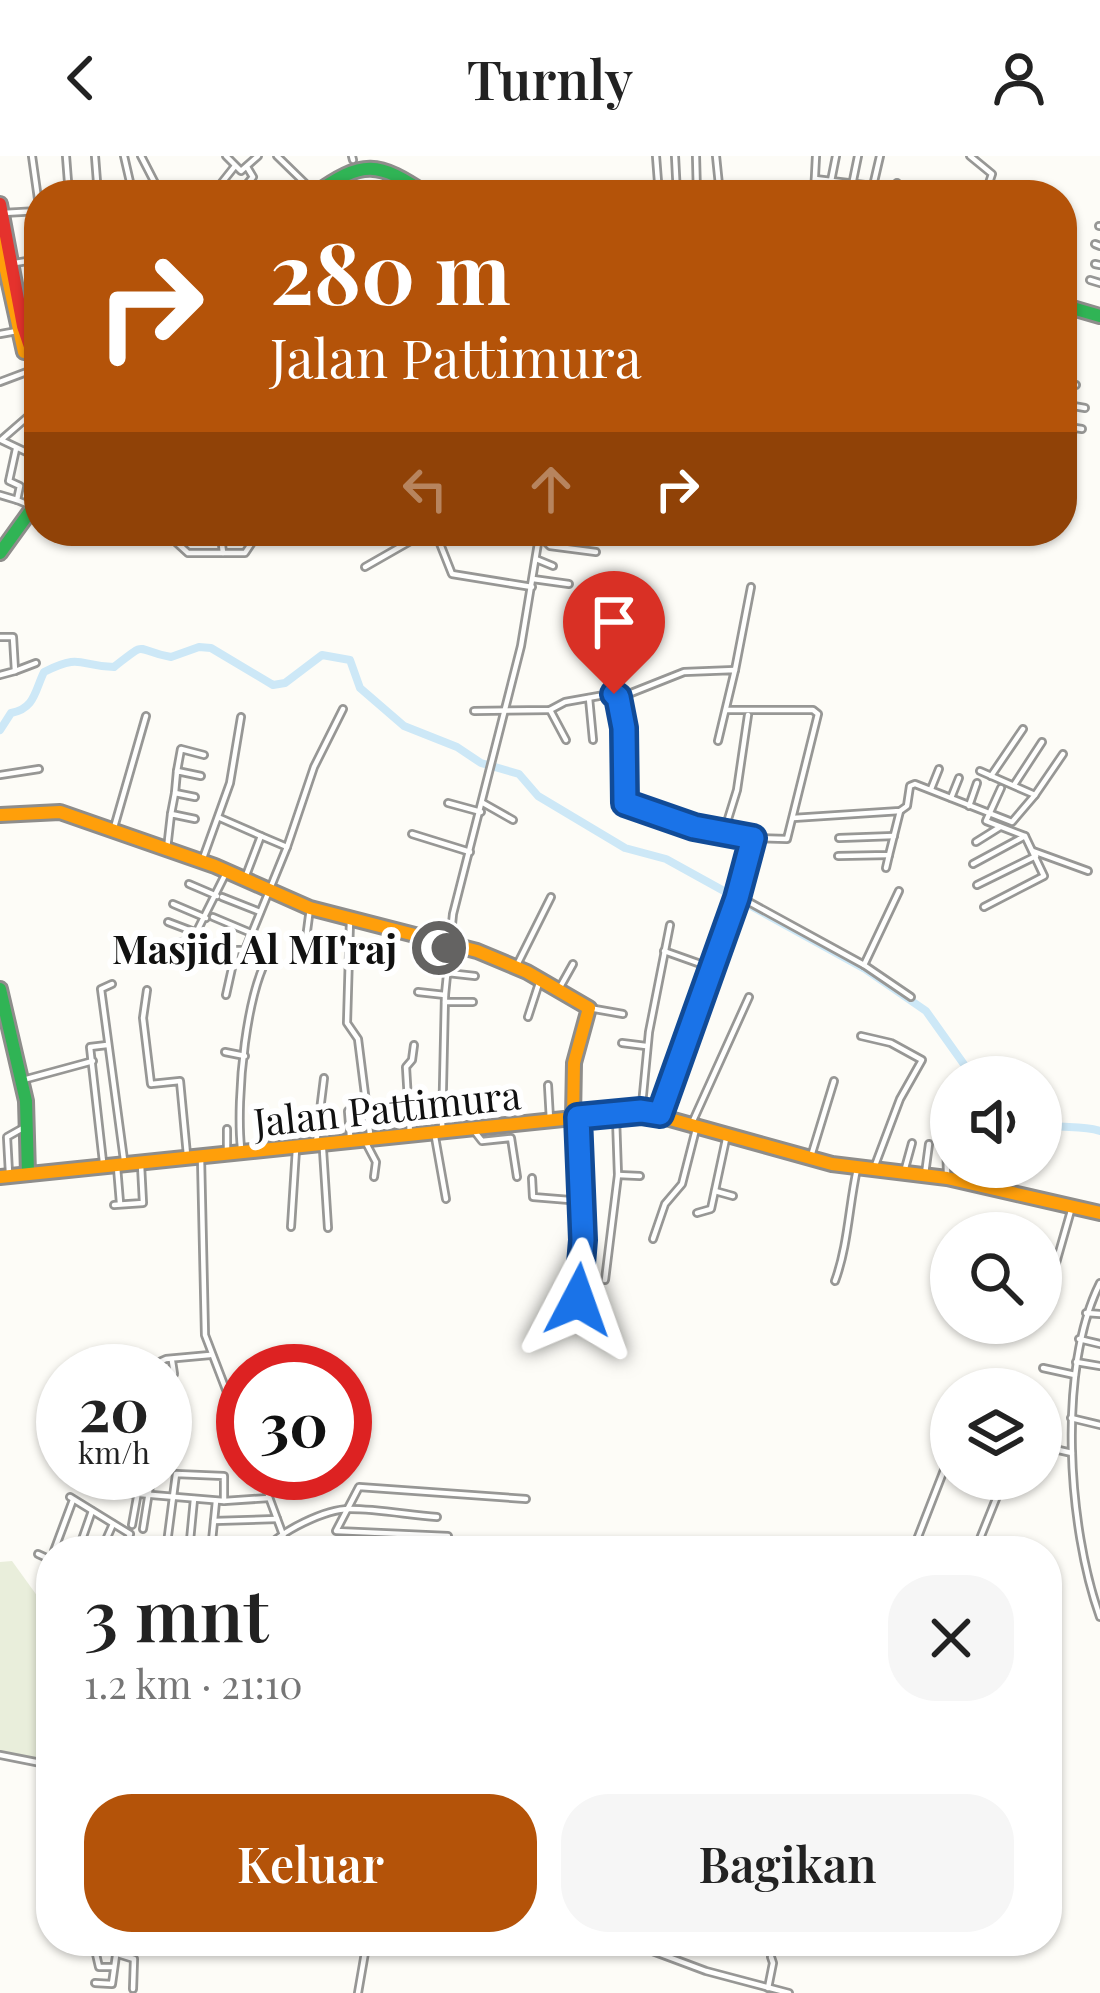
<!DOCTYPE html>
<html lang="id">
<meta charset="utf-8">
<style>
body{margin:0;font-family:"Playfair Display",serif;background:#f6f6f6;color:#222;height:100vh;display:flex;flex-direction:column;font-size:45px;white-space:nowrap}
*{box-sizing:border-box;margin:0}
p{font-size:39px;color:#767676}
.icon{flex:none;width:66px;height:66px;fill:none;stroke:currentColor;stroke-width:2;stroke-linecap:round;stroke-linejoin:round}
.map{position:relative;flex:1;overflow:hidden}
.panel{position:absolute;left:36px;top:1380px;width:1026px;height:420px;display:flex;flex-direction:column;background:#fff;border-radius:48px;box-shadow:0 3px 9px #0004}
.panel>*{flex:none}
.top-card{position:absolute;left:24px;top:24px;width:1053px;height:366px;border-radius:48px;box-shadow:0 3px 9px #0004;background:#b45309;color:#fff;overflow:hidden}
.fabs{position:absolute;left:930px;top:900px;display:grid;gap:24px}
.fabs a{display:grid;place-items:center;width:132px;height:132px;border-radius:50%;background:#fff;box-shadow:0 3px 9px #0004;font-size:60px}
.speed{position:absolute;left:36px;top:1188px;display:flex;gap:24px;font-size:60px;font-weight:700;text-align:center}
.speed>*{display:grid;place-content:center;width:156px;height:156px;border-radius:50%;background:#fff;box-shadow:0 3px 9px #0004;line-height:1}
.speed small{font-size:30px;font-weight:400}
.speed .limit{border:18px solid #d22;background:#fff;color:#111}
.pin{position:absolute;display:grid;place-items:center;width:102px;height:102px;color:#fff;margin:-123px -51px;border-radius:50% 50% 50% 0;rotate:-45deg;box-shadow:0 0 12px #0007}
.pin .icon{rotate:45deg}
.me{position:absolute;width:132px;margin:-66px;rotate:4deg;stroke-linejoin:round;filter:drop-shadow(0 0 9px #0008)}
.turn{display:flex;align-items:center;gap:42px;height:252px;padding:0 48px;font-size:54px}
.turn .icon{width:156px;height:156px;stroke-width:2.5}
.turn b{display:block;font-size:84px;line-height:102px}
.lanes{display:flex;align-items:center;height:114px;padding:0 48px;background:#0003;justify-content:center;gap:60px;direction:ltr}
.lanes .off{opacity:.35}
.round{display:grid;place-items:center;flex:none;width:126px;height:126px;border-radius:48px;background:#f6f6f6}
.overview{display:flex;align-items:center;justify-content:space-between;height:204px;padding:0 48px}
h1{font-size:72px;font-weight:600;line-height:90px}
.primary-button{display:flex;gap:24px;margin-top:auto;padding:24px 48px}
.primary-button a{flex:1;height:138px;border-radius:48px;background:#b45309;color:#fff;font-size:48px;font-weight:600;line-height:138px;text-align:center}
.primary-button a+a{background:#f6f6f6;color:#222}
header{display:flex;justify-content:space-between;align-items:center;height:156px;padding:0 48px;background:#fff;font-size:54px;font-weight:600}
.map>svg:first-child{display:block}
.cemetery{fill:#e9eedb}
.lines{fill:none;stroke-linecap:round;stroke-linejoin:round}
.river{stroke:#cde8f7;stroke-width:8}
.street-casing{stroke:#979795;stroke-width:10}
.fast-casing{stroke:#8e8d8b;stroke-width:18}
.slow-casing{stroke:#8e8d8b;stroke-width:18}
.jam-casing{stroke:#8e8d8b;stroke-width:18}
.street{stroke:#fffffe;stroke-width:4.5}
.fast{stroke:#30b455;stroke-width:12}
.slow{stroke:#ff9f0a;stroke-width:12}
.jam{stroke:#e5322d;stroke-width:12}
.route-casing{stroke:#114b97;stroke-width:30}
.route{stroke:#1a73e8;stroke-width:21}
.labels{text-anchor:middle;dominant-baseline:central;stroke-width:12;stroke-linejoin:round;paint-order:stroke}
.poi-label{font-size:39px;font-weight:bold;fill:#111;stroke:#fff;text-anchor:end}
.street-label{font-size:39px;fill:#111;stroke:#fff}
</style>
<header><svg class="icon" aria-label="back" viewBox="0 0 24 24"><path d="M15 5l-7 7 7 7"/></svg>Turnly<svg class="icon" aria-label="person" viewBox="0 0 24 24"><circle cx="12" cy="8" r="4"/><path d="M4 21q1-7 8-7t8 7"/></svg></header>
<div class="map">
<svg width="1100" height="1837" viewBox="0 0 1100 1837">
<rect width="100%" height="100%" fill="#fdfcf7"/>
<!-- cemetery -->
<polygon class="cemetery" points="12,1405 51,1459 51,1606 0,1597 0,1406"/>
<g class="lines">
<!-- river -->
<g class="river">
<path d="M0,574L11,557C35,553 35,534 44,516C82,497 78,510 114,511C150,483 132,494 171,501L199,491L211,492L273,529L285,527L322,499L350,504L360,532L404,570L457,591L481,607L519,618L538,640L625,692L666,703L865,813L926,855L973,921"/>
<path d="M1041,967C1058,974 1079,968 1100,975"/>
</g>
<defs>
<g id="street">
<polyline points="32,0 39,50"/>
<polyline points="66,0 69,39"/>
<polyline points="95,0 98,39"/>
<polyline points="124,0 133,39"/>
<polyline points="141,0 156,29 142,39"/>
<polyline points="226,0 241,15 258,0"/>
<polyline points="277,0 313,35"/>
<polyline points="352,0 353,4"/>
<polyline points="656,0 659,39"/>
<polyline points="675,0 677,39"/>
<polyline points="696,0 697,39"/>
<polyline points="716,0 720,39"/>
<polyline points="970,0 992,18 985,39"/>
<polyline points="815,23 873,30 880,0"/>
<polyline points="831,25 836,0"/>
<polyline points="920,29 921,39"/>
<polyline points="212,39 235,10"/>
<polyline points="238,39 253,21 247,11"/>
<polyline points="814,39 816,0"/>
<polyline points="850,39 858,0"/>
<polyline points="897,39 897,27"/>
<polyline points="3,57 39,55"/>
<polyline points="1099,70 1100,70"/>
<polyline points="1095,88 1100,90"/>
<polyline points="15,107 39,103"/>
<polyline points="1095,108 1100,109"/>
<polyline points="1090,124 1100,127"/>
<polyline points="0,178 17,175"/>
<polyline points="0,226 32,214"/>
<polyline points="1062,226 1076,229"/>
<polyline points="1062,248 1085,252"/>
<polyline points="39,251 1,284 39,302"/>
<polyline points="1062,270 1082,273"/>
<polyline points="16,293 9,325 20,330 17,344 34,351"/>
<polyline points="0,339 17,344"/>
<polyline points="164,375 188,397 245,397 253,385"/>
<polyline points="435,375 452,418 532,431"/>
<polyline points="608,375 619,376"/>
<polyline points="221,380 223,397"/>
<polyline points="540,380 550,390 596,396"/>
<polyline points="536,403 553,410"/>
<polyline points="365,411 428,375"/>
<polyline points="533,423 569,428"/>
<polyline points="0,481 13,481 15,515 0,519"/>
<polyline points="735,514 751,431"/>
<polyline points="15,515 36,507"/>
<polyline points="618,541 624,572 625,647 699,673 753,682"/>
<polyline points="589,542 593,584"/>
<polyline points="550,554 566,584"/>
<polyline points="474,555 550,554 565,546 610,538 621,541 684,516 735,514 718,585"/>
<polyline points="177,615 181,593 204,599"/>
<polyline points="0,619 39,613"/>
<polyline points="991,620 1023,573"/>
<polyline points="1014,629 1042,586"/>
<polyline points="931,633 939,613"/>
<polyline points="175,637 177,615 201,620"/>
<polyline points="1035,639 1063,598"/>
<polyline points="951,642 959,622"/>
<polyline points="448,647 481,656"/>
<polyline points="483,647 513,664"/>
<polyline points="969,650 977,627"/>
<polyline points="171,658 175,637 195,641"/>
<polyline points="220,662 261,680 245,722"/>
<polyline points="793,662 900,655 907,650 910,630 915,628 1012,666 1035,639 980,615"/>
<polyline points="113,675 146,560"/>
<polyline points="724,676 737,634 748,559"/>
<polyline points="412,678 470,696"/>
<polyline points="839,682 894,680"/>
<polyline points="976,686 1000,671"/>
<polyline points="287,691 314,611 343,553"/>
<polyline points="167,693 171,658 195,663"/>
<polyline points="1033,695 1088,715"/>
<polyline points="838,700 889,699 900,655"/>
<polyline points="202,705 230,627 241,561"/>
<polyline points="973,708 1025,680"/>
<polyline points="886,712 889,699"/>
<polyline points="189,728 217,740"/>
<polyline points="977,729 1036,700"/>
<polyline points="738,740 864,809 899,735"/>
<polyline points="222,741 260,756"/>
<polyline points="173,748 206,762"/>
<polyline points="984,751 1044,720 1025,680 986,665 1001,632"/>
<polyline points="213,761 251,777"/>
<polyline points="350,764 347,867 358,883 370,978"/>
<polyline points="168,766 197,777"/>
<polyline points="151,794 193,783 227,715"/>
<polyline points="245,794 287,691 261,680"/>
<polyline points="664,795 709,811"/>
<polyline points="304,798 310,752"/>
<polyline points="864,809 911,841"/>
<polyline points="516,811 551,741"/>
<polyline points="448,817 475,820"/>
<polyline points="112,828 101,833 124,1004"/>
<polyline points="559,833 573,808"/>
<polyline points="147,834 143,862 151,928 180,925 187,999"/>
<polyline points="418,836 445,839"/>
<polyline points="226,839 236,794 245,794 263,805"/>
<polyline points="445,846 473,846"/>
<polyline points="589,852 623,858"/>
<polyline points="528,861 540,824"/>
<polyline points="861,880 891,887 922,904 900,943 874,1012"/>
<polyline points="622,887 646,890"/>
<polyline points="225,896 245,900"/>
<polyline points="23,924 93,905"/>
<polyline points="548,929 550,964"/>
<polyline points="642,949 649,876 670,769"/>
<polyline points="348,955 350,980"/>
<polyline points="661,955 737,742 753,682 787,683 818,558 813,554 726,554"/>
<polyline points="578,964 583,1084 578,1144"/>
<polyline points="692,967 749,841"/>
<polyline points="227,973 227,993"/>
<polyline points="442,974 445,839 453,758 521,490 540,375"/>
<polyline points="475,976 482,985 511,982 517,1021"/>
<polyline points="410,978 406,911 412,904 414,889"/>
<polyline points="435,981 446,1043"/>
<polyline points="946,982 947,1017"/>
<polyline points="316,987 324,922"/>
<polyline points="366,987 376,1006 374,1021"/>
<path d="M241,992C236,945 245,827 275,790"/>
<polyline points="323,994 328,1072"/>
<polyline points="812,997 834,925"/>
<polyline points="201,1002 205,1179 243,1278"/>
<polyline points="103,1006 90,891 107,889"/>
<polyline points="117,1011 120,1047"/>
<polyline points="904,1016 912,987"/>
<polyline points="9,1017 7,981 23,972"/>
<polyline points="925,1018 929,988"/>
<polyline points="618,1019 640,1020"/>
<polyline points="532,1022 533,1041 582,1045"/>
<polyline points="715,1035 733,1040"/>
<polyline points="114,1049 143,1047 141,1009"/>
<polyline points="697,1057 711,1053 726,983"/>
<polyline points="291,1071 296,993"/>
<polyline points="653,1083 665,1048 682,1028 696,973"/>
<polyline points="1052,1121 1072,1051"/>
<polyline points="605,1124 618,1019 616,962"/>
<path d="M835,1125C848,1090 849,1049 857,1013"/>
<path d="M1100,1127C1057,1213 1068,1372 1100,1461"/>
<polyline points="1086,1157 1100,1158"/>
<polyline points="1079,1183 1100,1188"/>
<polyline points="1076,1206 1100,1210"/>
<polyline points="1043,1212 1075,1219"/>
<polyline points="139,1215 166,1203 210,1199"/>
<polyline points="165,1225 174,1218 172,1205"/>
<polyline points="231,1252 243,1247"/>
<polyline points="1071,1262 1100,1269"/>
<polyline points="1041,1290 1072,1297"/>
<polyline points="260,1317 289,1395"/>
<polyline points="128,1337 224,1345 269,1342"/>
<polyline points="70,1341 130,1378 124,1395"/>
<polyline points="214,1365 277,1363"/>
<polyline points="132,1369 141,1319"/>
<polyline points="143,1373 151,1323"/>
<polyline points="448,1380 336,1375 359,1331 526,1343"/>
<polyline points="330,1393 354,1395"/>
<polyline points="54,1395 73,1344"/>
<polyline points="78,1395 92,1355"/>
<polyline points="101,1395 113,1368"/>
<polyline points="166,1395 176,1318 224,1320 224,1345"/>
<polyline points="189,1395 194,1343"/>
<polyline points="211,1395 216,1345"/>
<path d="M265,1395C279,1375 326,1353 350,1353C379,1353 409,1359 437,1361"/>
<polyline points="934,1395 916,1386 951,1296"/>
<polyline points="975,1395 1004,1323"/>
<polyline points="38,1398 51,1404"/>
<polyline points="0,1599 51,1609"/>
<polyline points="525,1785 631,1787 706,1815 789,1837"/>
<polyline points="96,1798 99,1811 113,1811"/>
<polyline points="118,1798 134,1803 133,1833"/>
<polyline points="95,1827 112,1828 118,1785"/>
<polyline points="768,1832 773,1807 771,1801"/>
<polyline points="358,1837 367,1785"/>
</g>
<g id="fast">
<path d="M313,39C364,3 377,5 428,39"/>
<polyline points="1062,149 1100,160"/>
<polyline points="0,397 39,343"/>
<polyline points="0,833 26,945 28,1018"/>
</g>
<g id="slow">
<polyline points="0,87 24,196"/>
<polyline points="0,659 60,656 215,710 310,752 477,795 527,816 589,852 574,907 573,962"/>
<polyline points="0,1021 641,955 832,1008 947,1022 1100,1057"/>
</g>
<polyline id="jam" points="0,48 23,170 39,217"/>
</defs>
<!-- street casing -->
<use href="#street" class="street-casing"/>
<!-- fast casing -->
<use href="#fast" class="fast-casing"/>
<!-- slow casing -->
<use href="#slow" class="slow-casing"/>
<!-- jam casing -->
<use href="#jam" class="jam-casing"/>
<!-- street -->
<use href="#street" class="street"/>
<!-- fast -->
<use href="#fast" class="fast"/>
<!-- slow -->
<use href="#slow" class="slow"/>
<!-- jam -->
<use href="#jam" class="jam"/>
</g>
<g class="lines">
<defs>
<polyline id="route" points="578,1144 583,1084 578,961 641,955 660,958 737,742 753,682 694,671 625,647 624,572 618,541 614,538"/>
</defs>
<!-- route casing -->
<use href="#route" class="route-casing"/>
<!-- route -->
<use href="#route" class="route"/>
</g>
<!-- icons -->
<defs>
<symbol id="mosque-disc" viewBox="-11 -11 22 22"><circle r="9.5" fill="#646362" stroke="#fff"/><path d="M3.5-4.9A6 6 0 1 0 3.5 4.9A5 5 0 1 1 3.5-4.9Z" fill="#fff"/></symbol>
</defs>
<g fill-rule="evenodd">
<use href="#mosque-disc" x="406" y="759" width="66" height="66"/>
</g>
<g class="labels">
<!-- poi labels -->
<g class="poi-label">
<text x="397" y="792">Masjid Al MI'raj</text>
</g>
<!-- street labels -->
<g class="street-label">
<text transform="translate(387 951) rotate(-6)">Jalan Pattimura</text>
</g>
</g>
</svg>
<div class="fabs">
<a><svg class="icon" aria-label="sound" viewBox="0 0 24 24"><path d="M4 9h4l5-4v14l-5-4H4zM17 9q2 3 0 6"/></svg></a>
<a><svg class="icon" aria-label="search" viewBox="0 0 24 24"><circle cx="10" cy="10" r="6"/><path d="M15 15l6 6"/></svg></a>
<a><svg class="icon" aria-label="layers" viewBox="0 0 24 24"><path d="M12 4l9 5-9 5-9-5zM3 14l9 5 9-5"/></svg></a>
</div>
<div class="speed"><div>20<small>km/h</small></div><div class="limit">30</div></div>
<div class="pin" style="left:614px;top:538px;background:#d93025"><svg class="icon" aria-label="arrive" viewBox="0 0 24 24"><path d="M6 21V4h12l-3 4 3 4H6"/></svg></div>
<svg class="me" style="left:578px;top:1144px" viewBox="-20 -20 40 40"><path d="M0-17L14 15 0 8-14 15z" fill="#1a73e8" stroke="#fff" stroke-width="4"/></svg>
<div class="top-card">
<div class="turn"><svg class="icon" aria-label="right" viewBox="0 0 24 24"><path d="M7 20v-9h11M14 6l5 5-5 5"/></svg><div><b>280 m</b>Jalan Pattimura</div></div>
<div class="lanes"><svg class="icon off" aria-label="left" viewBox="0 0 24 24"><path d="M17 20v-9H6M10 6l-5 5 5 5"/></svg><svg class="icon off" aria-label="ahead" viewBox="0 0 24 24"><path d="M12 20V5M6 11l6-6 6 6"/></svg><svg class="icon" aria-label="right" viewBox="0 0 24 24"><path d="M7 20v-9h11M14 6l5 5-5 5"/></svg></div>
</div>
<section class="panel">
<div class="overview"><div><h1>3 mnt</h1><p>1.2 km · 21:10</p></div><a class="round"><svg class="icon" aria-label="close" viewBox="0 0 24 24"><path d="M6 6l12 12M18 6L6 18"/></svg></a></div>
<div class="primary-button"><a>Keluar</a><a>Bagikan</a></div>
</section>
</div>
